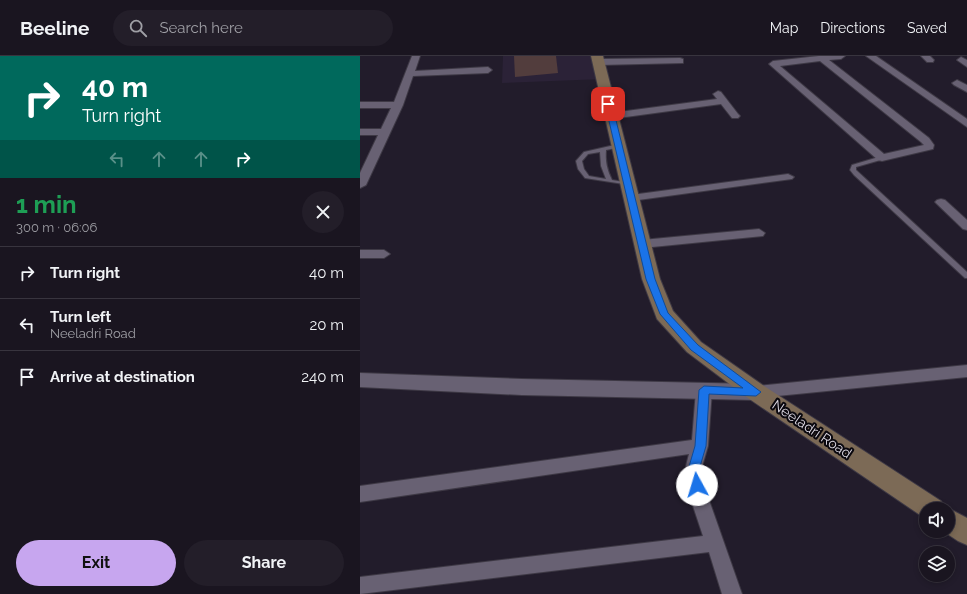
<!DOCTYPE html>
<meta charset="utf-8">
<style>
body{margin:0;font-family:Raleway,sans-serif;background:#231e29;color:#f1f3f6;height:100vh;display:flex;flex-direction:column;font-size:15px;white-space:nowrap}
*{box-sizing:border-box;margin:0}
p{font-size:13px;color:#9f9fa5}
.icon{flex:none;width:22px;height:22px;fill:none;stroke:currentColor;stroke-width:2;stroke-linecap:round;stroke-linejoin:round}
.map{position:relative;flex:1;overflow:hidden}
.side{display:flex;flex-direction:column;background:#1a1520;width:360px}
.side>*{flex:none}
.guide{background:#00695c;color:#fff;overflow:hidden}
.buttons{position:absolute;left:559px;top:446px;display:grid;gap:8px}
.buttons a{display:grid;place-items:center;width:36px;height:36px;border-radius:50%;background:#1a1520;box-shadow:0 2px 6px #0003,0 0 0 1px #38343e;font-size:20px}
.pin{position:absolute;display:grid;place-items:center;width:34px;height:34px;color:#fff;margin:-17px;border-radius:8px;box-shadow:0 2px 6px #0006}
.me{position:absolute;width:44px;margin:-22px;rotate:354deg;stroke-linejoin:round;filter:drop-shadow(0 0 3px #0008)}
.turn{display:flex;align-items:center;gap:14px;height:84px;padding:0 16px;font-size:18px}
.turn .icon{width:52px;height:52px;stroke-width:2.5}
.turn b{display:block;font-size:28px;line-height:34px}
.lanes{display:flex;align-items:center;height:38px;padding:0 16px;background:#0003;justify-content:center;gap:20px;direction:ltr}
.lanes .off{opacity:.35}
.round{display:grid;place-items:center;flex:none;width:42px;height:42px;border-radius:21px;background:#231e29}
.headline{display:flex;align-items:center;justify-content:space-between;height:68px;padding:0 16px}
h1{font-size:24px;font-weight:700;line-height:30px;color:#1e9e55}
.action{display:flex;gap:8px;margin-top:auto;padding:8px 16px}
.action a{flex:1;height:46px;border-radius:24px;background:#c7a6ef;color:#111;font-size:16px;font-weight:700;line-height:46px;text-align:center}
.action a+a{background:#231e29;color:#f1f3f6}
ul{padding:0;list-style:none}
li{display:flex;align-items:center;gap:12px;height:52px;padding:0 16px;border-top:1px solid #38343e}
li div{flex:1}
li b{display:block;font-size:15px}
li em{font-style:normal}
header{display:flex;align-items:center;gap:24px;box-sizing:border-box;height:56px;padding:0 20px;background:#1a1520;border-bottom:1px solid #38343e}
header strong{font-size:19px}
nav{display:flex;gap:22px;margin-inline-start:auto;font-size:14px}
.search{width:280px;height:36px;background:#231e29;display:flex;align-items:center;gap:10px;box-sizing:border-box;padding:0 14px;border-radius:22px;color:#9f9fa5;font-size:15px}
main{display:flex;flex:1;min-height:0}
.map>svg:first-child{display:block}
.built{fill:#2b2237}
.building{fill:#523d3d}
.lines{fill:none;stroke-linecap:round;stroke-linejoin:round}
.service-casing{stroke:#3e3945;stroke-width:2}
.minor-casing{stroke:#3e3945;stroke-width:2}
.tertiary-casing{stroke:#3e3945;stroke-width:2}
.secondary-casing{stroke:#3e3945;stroke-width:2}
.service{fill:#686173;fill-rule:evenodd}
.minor{fill:#686173;fill-rule:evenodd}
.tertiary{fill:#686173;fill-rule:evenodd}
.secondary{fill:#7c6a56;fill-rule:evenodd}
.route{fill:#1a73e8;stroke:#114b97}
.labels{text-anchor:middle;dominant-baseline:central;stroke-width:4;stroke-linejoin:round;paint-order:stroke}
.street-label{font-size:14px;fill:#ddd9e3;stroke:#0a080e}
</style>
<header>
<strong>Beeline</strong>
<div class="search"><svg class="icon" aria-label="search" viewBox="0 0 24 24"><circle cx="10" cy="10" r="6"/><path d="M15 15l6 6"/></svg>Search here</div>
<nav><a>Map</a><a>Directions</a><a>Saved</a></nav>
</header>
<main>
<section class="side">
<div class="guide">
<div class="turn"><svg class="icon" aria-label="right" viewBox="0 0 24 24"><path d="M7 20v-9h11M14 6l5 5-5 5"/></svg><div><b>40 m</b>Turn right</div></div>
<div class="lanes"><svg class="icon off" aria-label="left" viewBox="0 0 24 24"><path d="M17 20v-9H6M10 6l-5 5 5 5"/></svg><svg class="icon off" aria-label="ahead" viewBox="0 0 24 24"><path d="M12 20V5M6 11l6-6 6 6"/></svg><svg class="icon off" aria-label="ahead" viewBox="0 0 24 24"><path d="M12 20V5M6 11l6-6 6 6"/></svg><svg class="icon" aria-label="right" viewBox="0 0 24 24"><path d="M7 20v-9h11M14 6l5 5-5 5"/></svg></div>
</div>
<div class="headline"><div><h1>1 min</h1><p>300 m · 06:06</p></div><a class="round"><svg class="icon" aria-label="close" viewBox="0 0 24 24"><path d="M6 6l12 12M18 6L6 18"/></svg></a></div>
<ul>
<li><svg class="icon" aria-label="right" viewBox="0 0 24 24"><path d="M7 20v-9h11M14 6l5 5-5 5"/></svg><div><b>Turn right</b></div><em>40 m</em></li>
<li><svg class="icon" aria-label="left" viewBox="0 0 24 24"><path d="M17 20v-9H6M10 6l-5 5 5 5"/></svg><div><b>Turn left</b><p>Neeladri Road</p></div><em>20 m</em></li>
<li><svg class="icon" aria-label="arrive" viewBox="0 0 24 24"><path d="M6 21V4h12l-3 4 3 4H6"/></svg><div><b>Arrive at destination</b></div><em>240 m</em></li>
</ul>
<div class="action"><a>Exit</a><a>Share</a></div>
</section>
<div class="map">
<svg width="607" height="538" viewBox="0 0 607 538">
<rect width="100%" height="100%" fill="#221c2b"/>
<!-- built -->
<polygon class="built" points="143,0 237,0 243,23 142,27"/>
<!-- building -->
<polygon class="building" points="154,0 196,0 198,17 155,21"/>
<g class="lines">
<defs>
<g id="service">
<path d="M259,88L261,89V91L246,94C245,105 247,114 252,124L270,127V129L225,122L218,113L216,105L224,96ZM240,96L241,110L246,123L229,120L224,113L222,105L228,98Z"/>
<polygon points="522,100 525,102 524,103 496,111 496,114 607,216 607,222 605,222 494,119 490,114 492,109"/>
</g>
<g id="minor">
<polygon points="52,0 60,0 55,15 128,11 132,14 128,17 53,20 43,49 6,129 0,132 0,117 18,79 0,79 0,73 21,73 31,52 0,52 0,46 34,46"/>
<path d="M459,0H485L481,3L469,4L569,82L574,89L573,93L522,105L518,104L409,8L413,5ZM460,5L561,86L564,89L524,98L420,10Z"/>
<polygon points="506,0 516,0 607,63 607,71"/>
<polygon points="561,0 570,0 574,4 573,6 567,6"/>
<polygon points="601,1 607,4 607,11 597,4"/>
<polygon points="320,2 323,3 323,7 239,9 235,6 239,3"/>
<polygon points="597,24 607,29 607,36 594,29 592,27"/>
<polygon points="358,35 361,36 378,58 380,60 378,62 372,62 361,48 251,63 246,60 251,57 357,43 353,38"/>
<polygon points="428,118 434,121 432,123 271,145 265,142 271,139"/>
<polygon points="581,143 585,144 607,164 607,174 603,173 577,148 575,146 577,144"/>
<polygon points="399,173 405,177 403,180 282,192 276,188 282,184"/>
<polygon points="0,194 24,194 30,198 24,202 0,202"/>
<polygon points="607,309 607,321 396,342 391,340 388,336 391,332 396,330"/>
<polygon points="344,328 349,330 352,334 348,390 341,414 349,444 382,538 362,538 349,496 0,538 0,521 343,480 331,444 325,414 329,398 0,446 0,430 332,384 336,334 339,330"/>
</g>
<polygon id="tertiary" points="0,317 162,323 396,328 403,331 406,336 403,341 396,344 162,339 0,331"/>
<g id="secondary">
<polygon points="231,0 243,0 300,223 313,255 341,286 404,330 581,445 585,453 566,453 566,462 563,461 388,342 327,296 297,263 282,223"/>
<polygon points="588,452 607,462 607,489 598,485 583,475 588,475 588,453 586,453"/>
</g>
</defs>
<!-- service casing -->
<use href="#service" class="service-casing"/>
<!-- minor casing -->
<use href="#minor" class="minor-casing"/>
<!-- tertiary casing -->
<use href="#tertiary" class="tertiary-casing"/>
<!-- secondary casing -->
<use href="#secondary" class="secondary-casing"/>
<!-- service -->
<use href="#service" class="service"/>
<!-- minor -->
<use href="#minor" class="minor"/>
<!-- tertiary -->
<use href="#tertiary" class="tertiary"/>
<!-- secondary -->
<use href="#secondary" class="secondary"/>
</g>
<!-- route -->
<polygon class="route" points="248,46 252,48 295,223 308,257 338,289 401,336 396,340 349,338 346,390 339,414 342,429 341,432 337,434 333,432 328,414 335,390 339,334 344,330 383,332 331,294 300,258 286,223 245,48"/>
<g class="labels">
<!-- street labels -->
<g class="street-label">
<text transform="translate(452 373) rotate(34)">Neeladri Road</text>
</g>
</g>
</svg>
<div class="buttons">
<a><svg class="icon" aria-label="sound" viewBox="0 0 24 24"><path d="M4 9h4l5-4v14l-5-4H4zM17 9q2 3 0 6"/></svg></a>
<a><svg class="icon" aria-label="layers" viewBox="0 0 24 24"><path d="M12 4l9 5-9 5-9-5zM3 14l9 5 9-5"/></svg></a>
</div>
<div class="pin" style="left:248px;top:48px;background:#d93025"><svg class="icon" aria-label="arrive" viewBox="0 0 24 24"><path d="M6 21V4h12l-3 4 3 4H6"/></svg></div>
<svg class="me" style="left:337px;top:429px" viewBox="-20 -20 40 40"><circle r="19" fill="#fff"/><path d="M0-13L10 11 0 6-10 11z" fill="#1a73e8"/></svg>
</div>
</main>
